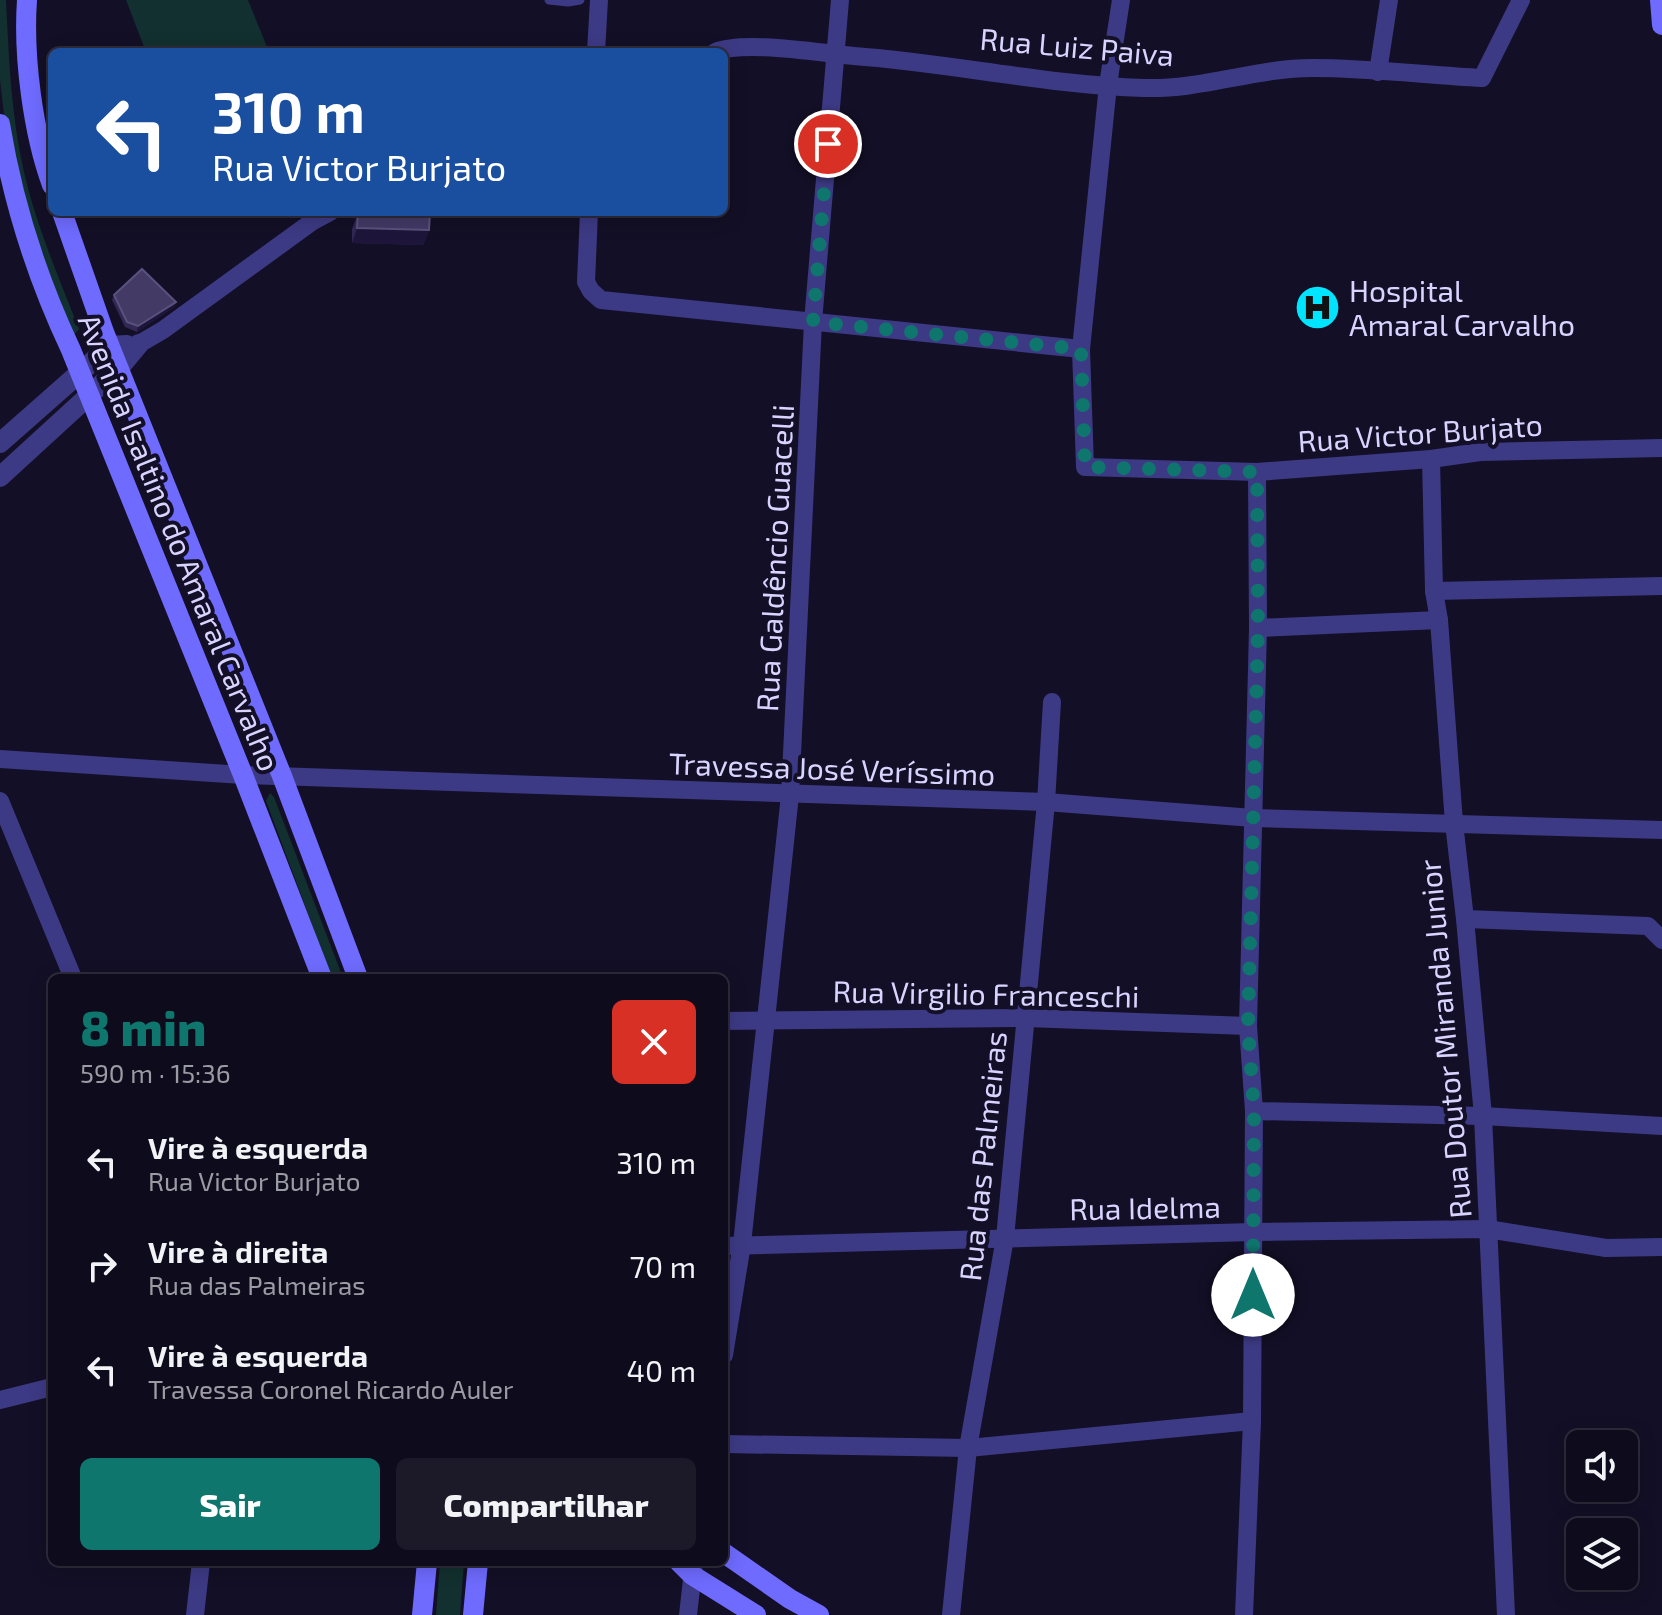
<!DOCTYPE html>
<html lang="pt">
<meta charset="utf-8">
<style>
body{margin:0;font-family:"Exo 2",sans-serif;background:#1c1929;color:#f1f3f6;height:100vh;display:flex;flex-direction:column;font-size:30px;white-space:nowrap}
*{box-sizing:border-box;margin:0}
p{font-size:26px;color:#9b9ba3}
.icon{flex:none;width:44px;height:44px;fill:none;stroke:currentColor;stroke-width:2;stroke-linecap:round;stroke-linejoin:round}
.map{position:relative;flex:1;overflow:hidden}
.details{position:absolute;left:48px;top:974px;width:680px;height:592px;display:flex;flex-direction:column;background:#0e0b1c;border-radius:12px;box-shadow:0 4px 20px #0003,0 0 0 2px #2e2b3b}
.details>*{flex:none}
.banner{position:absolute;left:48px;top:48px;width:680px;height:168px;border-radius:12px;box-shadow:0 4px 20px #0003,0 0 0 2px #2e2b3b;background:#1a4fa0;color:#fff;overflow:hidden}
.buttons{position:absolute;left:1566px;top:1430px;display:grid;gap:16px}
.buttons a{display:grid;place-items:center;width:72px;height:72px;border-radius:12px;background:#0e0b1c;box-shadow:0 4px 20px #0003,0 0 0 2px #2e2b3b;font-size:40px}
.pin{position:absolute;display:grid;place-items:center;width:68px;height:68px;color:#fff;margin:-34px;border:4px solid #fff;border-radius:50%;box-shadow:0 2px 8px #0007}
.me{position:absolute;width:88px;margin:-44px;rotate:0deg;stroke-linejoin:round;filter:drop-shadow(0 0 6px #0008)}
.turn{display:flex;align-items:center;gap:28px;height:168px;padding:0 32px;font-size:36px}
.turn .icon{width:104px;height:104px;stroke-width:2.5}
.turn b{display:block;font-size:56px;line-height:68px}
.round{display:grid;place-items:center;flex:none;width:84px;height:84px;border-radius:12px;background:#1c1929}
.summary{display:flex;align-items:center;justify-content:space-between;height:136px;padding:0 32px}
h1{font-size:48px;font-weight:800;line-height:60px;color:#0f766e}
.cta{display:flex;gap:16px;margin-top:auto;padding:16px 32px}
.cta a{flex:1;height:92px;border-radius:12px;background:#0f766e;color:#fff;font-size:32px;font-weight:800;line-height:92px;text-align:center}
.cta a+a{background:#1c1929;color:#f1f3f6}
ul{padding:0;list-style:none}
li{display:flex;align-items:center;gap:24px;height:104px;padding:0 32px}
li div{flex:1}
li b{display:block;font-size:30px}
li em{font-style:normal}
.map>svg:first-child{display:block}
.green{fill:#12302f}
.lines{fill:none;stroke-linecap:round;stroke-linejoin:round}
.service{stroke:#3d3a85;stroke-width:9}
.minor{stroke:#3d3a85;stroke-width:18}
.tertiary{stroke:#3d3a85;stroke-width:20}
.secondary{stroke:#6f6bff;stroke-width:20}
.wall{fill:#312854}
.shaded-wall{fill:#1d163a}
.building{fill:#433a66;stroke:#5a527e;stroke-width:2}
.route{stroke:#0f766e;stroke-width:14;stroke-dasharray:0 25.2}
.labels{text-anchor:middle;dominant-baseline:central;stroke-width:8;stroke-linejoin:round;paint-order:stroke}
.street-label{font-size:30px;fill:#d9d4ff;stroke:#130f26}
.poi-label{font-size:30px;fill:#d9d4ff;stroke:#130f26;text-anchor:start}
</style>
<div class="map">
<svg width="1662" height="1615" viewBox="0 0 1662 1615">
<rect width="100%" height="100%" fill="#130f26"/>
<!-- green -->
<g class="green">
<path d="M0,0H6C9,58 11,115 24,172C36,225 59,278 79,329L74,335L47,274L8,149L0,80Z"/>
<polygon points="126,0 248,0 267,47 255,52 146,52"/>
<polygon points="270,793 274,797 343,978 332,978 266,801"/>
<polygon points="440,1562 464,1562 460,1615 436,1615"/>
</g>
<g class="lines">
<!-- service -->
<polyline class="service" points="549,0 568,2 580,0"/>
<!-- minor -->
<g class="minor">
<polyline points="1121,0 1108,85 1081,349 1085,467 1257,472 1431,459 1480,452 1662,448"/>
<polyline points="596,52 599,0"/>
<path d="M715,52C745,40 819,53 854,56C950,63 1047,85 1144,88C1201,90 1256,68 1312,68C1369,68 1426,75 1482,78L1521,0"/>
<polyline points="1378,72 1389,0"/>
<polyline points="589,212 586,282 591,291 601,300 1081,349"/>
<polyline points="139,344 163,330 313,221 330,212"/>
<polyline points="1431,459 1434,591 1439,620 1454,823 1465,919 1483,1116 1506,1615"/>
<polyline points="1434,591 1662,586"/>
<polyline points="1258,628 1439,620"/>
<polyline points="0,759 243,775 1046,802 1253,818 1662,830"/>
<polyline points="0,801 73,978"/>
<polyline points="1465,919 1648,926 1662,940"/>
<polyline points="724,1021 1026,1018 1248,1026"/>
<polyline points="1254,1111 1483,1116 1662,1126"/>
<polyline points="724,1246 1254,1232 1487,1229 1606,1248 1662,1247"/>
<polyline points="724,1355 742,1244 790,795 813,322 840,0"/>
<polyline points="0,1400 52,1387"/>
<polyline points="724,1444 968,1448 1252,1421"/>
<polyline points="195,1615 201,1562"/>
<polyline points="688,1615 694,1562"/>
<polyline points="951,1615 968,1448 1005,1238 1046,802 1052,702"/>
<polyline points="1244,1615 1252,1421 1254,1111 1248,1026 1258,628 1257,472"/>
</g>
<!-- tertiary -->
<g class="tertiary">
<polyline points="0,443 110,346 127,345"/>
<polyline points="0,477 119,368 139,344"/>
</g>
<!-- secondary -->
<g class="secondary">
<path d="M27,0C23,56 33,133 52,185"/>
<polyline points="1660,0 1662,25"/>
<path d="M0,124C13,203 37,278 71,350L243,775L322,978"/>
<polyline points="62,212 104,332 282,776 358,978"/>
<polyline points="724,1553 790,1599 819,1615"/>
<polyline points="679,1562 692,1575 756,1615"/>
<polyline points="422,1615 427,1562"/>
<polyline points="473,1615 478,1562"/>
</g>
</g>
<!-- wall -->
<g class="wall">
<polygon points="358,213 369,213 429,230 423,245 352,243 352,229"/>
<polygon points="114,295 176,302 174,307 137,332 125,327 112,300"/>
</g>
<!-- shaded-wall -->
<g class="shaded-wall">
<polygon points="357,228 429,230 423,245 352,243"/>
<polygon points="176,302 174,307 137,332 138,326"/>
</g>
<!-- building -->
<g class="building">
<polygon points="370,212 430,212 429,230 357,228 358,213"/>
<polygon points="142,269 176,302 138,326 127,322 114,295"/>
</g>
<g class="lines">
<!-- route -->
<polyline class="route" points="828,144 813,322 1081,349 1085,467 1257,472 1258,628 1248,1026 1254,1111 1253,1295"/>
</g>
<!-- icons -->
<defs>
<symbol id="hospital-disc" viewBox="-11 -11 22 22"><circle r="9.5" fill="#00e5ff" stroke="#130f26"/><path d="M-5-5h3v3.5h4V-5h3V5h-3V1.5h-4V5h-3Z" fill="#111"/></symbol>
</defs>
<g fill-rule="evenodd">
<use href="#hospital-disc" x="1292" y="282" width="51" height="51"/>
</g>
<g class="labels">
<!-- street labels -->
<g class="street-label">
<text transform="translate(1077 46) rotate(5)">Rua Luiz Paiva</text>
<text transform="translate(1420 432) rotate(-4)">Rua Victor Burjato</text>
<text transform="translate(180 542) rotate(68)">Avenida Isaltino do Amaral Carvalho</text>
<text transform="translate(774 558) rotate(-87)">Rua Galdêncio Guacelli</text>
<text transform="translate(832 768) rotate(2)">Travessa José Veríssimo</text>
<text transform="translate(986 993) rotate(1)">Rua Virgilio Franceschi</text>
<text transform="translate(1444 1039) rotate(-95)">Rua Doutor Miranda Junior</text>
<text transform="translate(982 1156) rotate(-84)">Rua das Palmeiras</text>
<text transform="translate(1145 1207) rotate(-1)">Rua Idelma</text>
</g>
<!-- poi labels -->
<g class="poi-label">
<text x="1349" y="290">Hospital<tspan x="1349" dy="34">Amaral Carvalho</tspan></text>
</g>
</g>
</svg>
<div class="buttons">
<a><svg class="icon" aria-label="sound" viewBox="0 0 24 24"><path d="M4 9h4l5-4v14l-5-4H4zM17 9q2 3 0 6"/></svg></a>
<a><svg class="icon" aria-label="layers" viewBox="0 0 24 24"><path d="M12 4l9 5-9 5-9-5zM3 14l9 5 9-5"/></svg></a>
</div>
<div class="pin" style="left:828px;top:144px;background:#d93025"><svg class="icon" aria-label="arrive" viewBox="0 0 24 24"><path d="M6 21V4h12l-3 4 3 4H6"/></svg></div>
<svg class="me" style="left:1253px;top:1295px" viewBox="-20 -20 40 40"><circle r="19" fill="#fff"/><path d="M0-13L10 11 0 6-10 11z" fill="#0f766e"/></svg>
<div class="banner">
<div class="turn"><svg class="icon" aria-label="left" viewBox="0 0 24 24"><path d="M17 20v-9H6M10 6l-5 5 5 5"/></svg><div><b>310 m</b>Rua Victor Burjato</div></div>
</div>
<section class="details">
<div class="summary"><div><h1>8 min</h1><p>590 m · 15:36</p></div><a class="round" style="background:#d93025;color:#fff"><svg class="icon" aria-label="close" viewBox="0 0 24 24"><path d="M6 6l12 12M18 6L6 18"/></svg></a></div>
<ul>
<li><svg class="icon" aria-label="left" viewBox="0 0 24 24"><path d="M17 20v-9H6M10 6l-5 5 5 5"/></svg><div><b>Vire à esquerda</b><p>Rua Victor Burjato</p></div><em>310 m</em></li>
<li><svg class="icon" aria-label="right" viewBox="0 0 24 24"><path d="M7 20v-9h11M14 6l5 5-5 5"/></svg><div><b>Vire à direita</b><p>Rua das Palmeiras</p></div><em>70 m</em></li>
<li><svg class="icon" aria-label="left" viewBox="0 0 24 24"><path d="M17 20v-9H6M10 6l-5 5 5 5"/></svg><div><b>Vire à esquerda</b><p>Travessa Coronel Ricardo Auler</p></div><em>40 m</em></li>
</ul>
<div class="cta"><a>Sair</a><a>Compartilhar</a></div>
</section>
</div>
